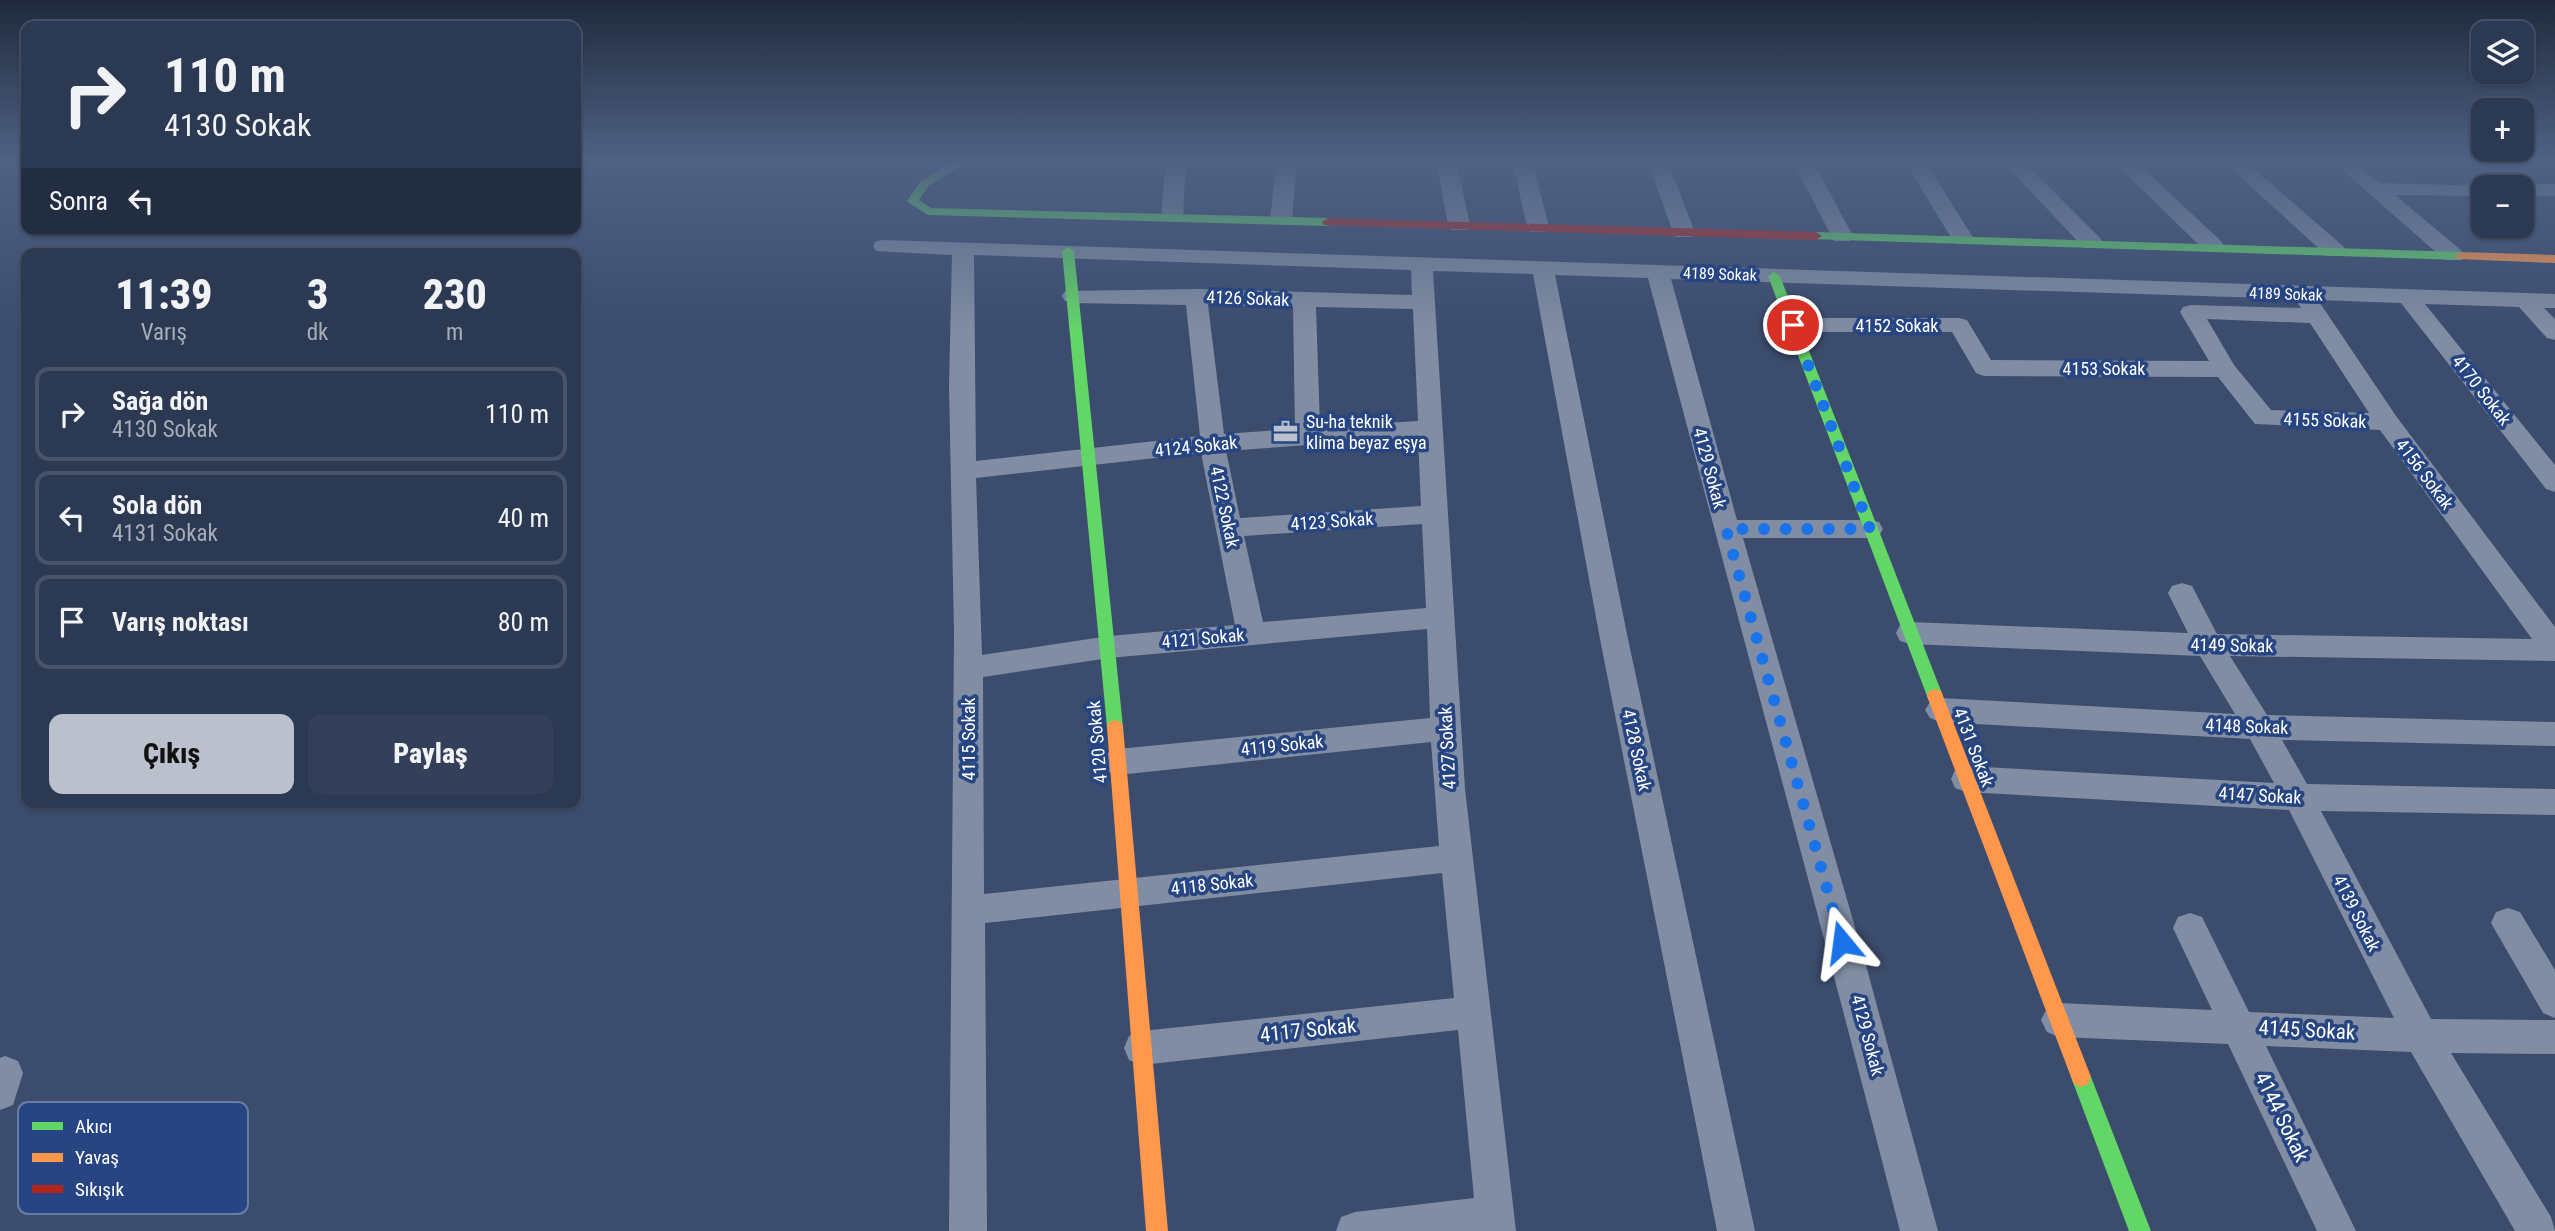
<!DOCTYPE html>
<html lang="tr">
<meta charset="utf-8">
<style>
body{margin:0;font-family:"Roboto Condensed",sans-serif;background:#344059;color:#f1f3f6;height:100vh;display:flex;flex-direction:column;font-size:26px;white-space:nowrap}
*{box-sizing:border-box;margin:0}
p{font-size:23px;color:#a6acb8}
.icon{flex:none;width:38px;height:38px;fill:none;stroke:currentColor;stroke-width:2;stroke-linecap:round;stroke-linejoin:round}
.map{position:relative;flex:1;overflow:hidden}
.details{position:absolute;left:21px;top:248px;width:560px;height:560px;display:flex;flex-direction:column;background:#2c3952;border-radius:14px;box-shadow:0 2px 5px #0004,0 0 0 2px #485369}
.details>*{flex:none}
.banner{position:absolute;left:21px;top:21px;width:560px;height:214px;border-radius:14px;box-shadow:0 2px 5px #0004,0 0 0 2px #485369;background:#2c3952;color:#f1f3f6;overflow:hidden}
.buttons{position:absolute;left:2471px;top:21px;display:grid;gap:14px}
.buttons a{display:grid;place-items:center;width:63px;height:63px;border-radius:14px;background:#2c3952;box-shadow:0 2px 5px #0004,0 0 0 2px #485369;font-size:35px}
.pin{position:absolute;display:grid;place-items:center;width:60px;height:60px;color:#fff;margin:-30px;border:4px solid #fff;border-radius:50%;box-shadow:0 2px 7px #0007}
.me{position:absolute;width:77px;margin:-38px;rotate:344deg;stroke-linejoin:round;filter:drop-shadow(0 0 5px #0008)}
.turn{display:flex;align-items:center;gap:24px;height:147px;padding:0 28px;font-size:32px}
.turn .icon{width:91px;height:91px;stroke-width:2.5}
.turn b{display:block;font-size:49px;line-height:60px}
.then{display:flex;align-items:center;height:66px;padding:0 28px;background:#0003;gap:14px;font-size:26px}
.eta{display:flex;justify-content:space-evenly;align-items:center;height:119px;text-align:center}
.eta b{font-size:42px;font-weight:800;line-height:49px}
.button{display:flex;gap:14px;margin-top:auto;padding:14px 28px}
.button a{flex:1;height:80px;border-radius:14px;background:#bac0cc;color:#111;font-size:28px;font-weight:800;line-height:80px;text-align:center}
.button a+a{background:#344059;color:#f1f3f6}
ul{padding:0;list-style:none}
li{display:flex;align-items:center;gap:21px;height:94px;margin:0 14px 10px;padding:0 14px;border:4px solid #485369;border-radius:14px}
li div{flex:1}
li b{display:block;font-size:26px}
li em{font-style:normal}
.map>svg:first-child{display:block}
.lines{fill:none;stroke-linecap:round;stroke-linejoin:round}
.street{fill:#818da3;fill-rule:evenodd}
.fast{fill:#63d668;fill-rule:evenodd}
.slow{fill:#ff974d;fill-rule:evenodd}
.jam{fill:#b3261e;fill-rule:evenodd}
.route{stroke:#1a73e8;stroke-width:12;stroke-dasharray:0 21.6}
.labels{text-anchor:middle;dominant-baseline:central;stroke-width:7;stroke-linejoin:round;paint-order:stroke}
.far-street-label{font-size:16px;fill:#fff;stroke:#264582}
.street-label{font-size:18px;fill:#fff;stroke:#264582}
.poi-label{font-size:18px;fill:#fff;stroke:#264582;text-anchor:start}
.near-street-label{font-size:21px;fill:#fff;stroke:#264582}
.key{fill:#264582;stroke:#677da8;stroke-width:2}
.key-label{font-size:19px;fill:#fff}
</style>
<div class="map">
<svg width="2555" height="1231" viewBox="0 0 2555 1231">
<rect width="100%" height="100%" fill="#3b4c6d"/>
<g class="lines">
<!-- street -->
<g class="street">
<polygon points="1166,160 1186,160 1183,217 1179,221 1165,221 1161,217"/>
<polygon points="1277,160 1297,160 1292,220 1288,224 1274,224 1270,220"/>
<polygon points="1436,160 1456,160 1470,225 1467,230 1451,230 1448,225"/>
<polygon points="1512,160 1532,160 1549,227 1546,232 1530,232 1527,227"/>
<polygon points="1647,160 1667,160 1695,232 1692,237 1676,237 1673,232"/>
<polygon points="1792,160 1812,160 1853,236 1850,241 1834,241"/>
<polygon points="1904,160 1924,160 1974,239 1971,244 1955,244"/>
<polygon points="2001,160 2022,160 2100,238 2103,243 2100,248 2084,248"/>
<polygon points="2112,160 2134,160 2221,241 2224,246 2221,251 2205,251"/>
<polygon points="2222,160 2244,160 2343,246 2346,251 2343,256 2327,256"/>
<polygon points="2331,160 2353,160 2380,183 2490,186 2483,187 2483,196 2395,195 2461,250 2464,255 2461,260 2445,260"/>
<polygon points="2522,184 2555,184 2555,196 2522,196 2522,187 2514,187"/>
<path d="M884,240L2555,294V308H2544L2555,319V340L2547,338L2519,307L2425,304L2555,465V492L2546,489L2401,303L2318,300L2396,416L2555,627V661L2230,656L2267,715L2555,722V746L2282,740L2307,784L2555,789V815L2321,811L2431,1019L2555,1020V1054L2451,1053L2551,1217L2555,1231H2515L2411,1052L2266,1046L2356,1231H2317L2228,1044L2059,1037L2047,1032L2041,1020L2047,1008L2059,1003L2212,1010L2173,928L2178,917L2190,913L2202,917L2249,1012L2394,1018L2289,810L1966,792L1955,788L1951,779L1955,770L1966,766L2274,783L2250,739L1940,722L1930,718L1925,710L1930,702L1940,698L2235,714L2200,656L1910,644L1900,641L1896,633L1900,625L1910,622L2188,633L2168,593L2172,586L2182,583L2192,586L2217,634L2532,639L2380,430L2255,424L2218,377L1984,376L1976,373L1952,332H1793L1785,330L1782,325L1785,320L1793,318H1959L1967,320L1991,360L2209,361L2180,312L2183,307L2191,305L2301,308L2295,299L1671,279L1737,520H1870L1879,522L1883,529L1879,536L1870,538H1743L1867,969L1938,1231H1900C1819,912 1731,596 1648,278L1555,275L1628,639L1755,1231H1717L1600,639L1533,274L1433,271L1465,789L1516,1231H1336L1341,1217L1355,1212L1474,1198L1458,1030L1142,1065L1129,1060L1124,1048L1129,1036L1142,1031L1454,998L1442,873L985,923L987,1231H949L954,632L949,385L952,255L876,251L873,246L876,241ZM974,255L1411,270L1412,295L1196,289L1065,291L1062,296L1065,301L1073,303L1186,305L1200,436L976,461ZM1208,305L1293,307L1295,429L1224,434ZM1316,307L1413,309L1418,421L1320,427ZM2207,319L2310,323L2369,413L2271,410L2234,365ZM1418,437L1421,506L1240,518L1226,451ZM1201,453L1235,625L1109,636L982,655L976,478ZM1422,524L1426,608L1263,622L1244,536ZM1427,629L1430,718L1118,749L1107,753L1103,762L1107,771L1118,775L1431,742L1439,846L984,894L983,677L1109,658Z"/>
<polygon points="2508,908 2520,912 2555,970 2555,1018 2543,1013 2491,923 2496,912"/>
<polygon points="5,1056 18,1061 23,1073 13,1105 0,1110 0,1058"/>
</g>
<!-- fast -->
<g class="fast">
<polygon points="956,160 970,160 928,186 919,200 931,208 1328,218 1334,222 1328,226 928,215 909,203 907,201 920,182"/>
<polygon points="1816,232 2461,252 2467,256 2461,260 1812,239 1810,236"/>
<polygon points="1068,247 1074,251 1123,727 1121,732 1115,734 1109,732 1107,727 1062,251"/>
<polygon points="1774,272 1780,276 1943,696 1941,701 1929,701 1927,696 1768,276"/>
<polygon points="2081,1067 2088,1070 2091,1077 2151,1231 2129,1231 2071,1077 2074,1070"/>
</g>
<!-- slow -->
<g class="slow">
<polygon points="2461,252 2555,255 2555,263 2457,259 2455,256"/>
<polygon points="1935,689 1941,691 1943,696 2091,1077 2088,1084 2081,1087 2074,1084 2071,1077 1927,696 1929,691"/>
<polygon points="1115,720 1121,722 1123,727 1168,1231 1146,1231 1107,727 1109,722"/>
</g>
<!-- jam -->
<polygon class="jam" points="1328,218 1816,232 1822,236 1816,240 1324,225 1322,222"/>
</g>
<!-- sky -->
<linearGradient id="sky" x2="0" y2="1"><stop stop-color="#202a3c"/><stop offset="0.48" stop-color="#4f6184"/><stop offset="1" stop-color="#4f6184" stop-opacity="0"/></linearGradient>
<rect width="2555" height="332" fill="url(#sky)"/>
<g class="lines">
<!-- route -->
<polyline class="route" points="1793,325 1870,529 1726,529 1842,942"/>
</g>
<!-- icons -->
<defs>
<symbol id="office-bare" viewBox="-9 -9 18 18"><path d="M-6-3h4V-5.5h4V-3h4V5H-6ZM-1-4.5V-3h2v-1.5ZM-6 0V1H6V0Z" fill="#bac0cc" stroke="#264582" stroke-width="2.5" paint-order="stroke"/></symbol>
</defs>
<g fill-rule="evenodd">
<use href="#office-bare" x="1268" y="414" width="35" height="35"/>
</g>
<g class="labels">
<!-- far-street labels -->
<g class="far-street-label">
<text transform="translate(1720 274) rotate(2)">4189 Sokak</text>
<text transform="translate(2286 294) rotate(2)">4189 Sokak</text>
</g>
<!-- street labels -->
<g class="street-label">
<text transform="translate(1248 298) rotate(2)">4126 Sokak</text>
<text x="1897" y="325">4152 Sokak</text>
<text x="2104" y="368">4153 Sokak</text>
<text transform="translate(2482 390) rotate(52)">4170 Sokak</text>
<text transform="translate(2325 420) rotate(2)">4155 Sokak</text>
<text transform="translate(1196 446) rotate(-6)">4124 Sokak</text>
<text transform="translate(1710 468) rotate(75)">4129 Sokak</text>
<text transform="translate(2425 474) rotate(53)">4156 Sokak</text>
<text transform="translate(1225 507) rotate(78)">4122 Sokak</text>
<text transform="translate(1332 521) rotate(-4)">4123 Sokak</text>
<text transform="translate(1203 638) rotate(-5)">4121 Sokak</text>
<text transform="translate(2232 645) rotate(1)">4149 Sokak</text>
<text transform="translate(2247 726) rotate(2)">4148 Sokak</text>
<text transform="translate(968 739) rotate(-90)">4115 Sokak</text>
<text transform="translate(1097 742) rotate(-95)">4120 Sokak</text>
<text transform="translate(1282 745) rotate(-6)">4119 Sokak</text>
<text transform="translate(1974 747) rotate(69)">4131 Sokak</text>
<text transform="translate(1447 748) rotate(-93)">4127 Sokak</text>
<text transform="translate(1637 750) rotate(78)">4128 Sokak</text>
<text transform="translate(2260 795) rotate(3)">4147 Sokak</text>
<text transform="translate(1212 884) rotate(-6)">4118 Sokak</text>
<text transform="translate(2357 913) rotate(63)">4139 Sokak</text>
<text transform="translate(1868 1035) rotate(75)">4129 Sokak</text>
</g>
<!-- poi labels -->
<g class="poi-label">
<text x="1306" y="421">Su-ha teknik<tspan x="1306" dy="21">klima beyaz eşya</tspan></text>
</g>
<!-- near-street labels -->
<g class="near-street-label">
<text transform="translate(1308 1030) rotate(-6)">4117 Sokak</text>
<text transform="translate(2307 1030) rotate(3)">4145 Sokak</text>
<text transform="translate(2282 1117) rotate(64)">4144 Sokak</text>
</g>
</g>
<!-- legend -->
<rect x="18" y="1102" width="230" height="112" rx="10" class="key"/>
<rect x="32" y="1122" width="31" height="8" fill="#63d668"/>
<rect x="32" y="1153" width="31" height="9" fill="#ff974d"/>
<rect x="32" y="1185" width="31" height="8" fill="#b3261e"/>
<g class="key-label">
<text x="75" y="1133">Akıcı</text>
<text x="75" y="1164">Yavaş</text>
<text x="75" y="1196">Sıkışık</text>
</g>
</svg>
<div class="buttons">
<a><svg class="icon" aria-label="layers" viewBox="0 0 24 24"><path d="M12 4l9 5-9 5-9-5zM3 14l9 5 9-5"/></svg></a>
<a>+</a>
<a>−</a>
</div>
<div class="pin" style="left:1793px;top:325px;background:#d93025"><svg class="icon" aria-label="arrive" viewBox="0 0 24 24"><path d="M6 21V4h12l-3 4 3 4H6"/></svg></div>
<svg class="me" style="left:1842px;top:942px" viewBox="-20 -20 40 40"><path d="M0-17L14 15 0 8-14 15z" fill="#1a73e8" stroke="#fff" stroke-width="4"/></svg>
<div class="banner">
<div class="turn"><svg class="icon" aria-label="right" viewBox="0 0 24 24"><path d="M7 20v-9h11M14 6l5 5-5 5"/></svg><div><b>110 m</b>4130 Sokak</div></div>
<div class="then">Sonra<svg class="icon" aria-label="left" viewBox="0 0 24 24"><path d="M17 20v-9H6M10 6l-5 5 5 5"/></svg></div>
</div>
<section class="details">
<div class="eta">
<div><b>11:39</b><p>Varış</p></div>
<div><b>3</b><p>dk</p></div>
<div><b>230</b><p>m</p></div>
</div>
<ul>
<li><svg class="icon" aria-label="right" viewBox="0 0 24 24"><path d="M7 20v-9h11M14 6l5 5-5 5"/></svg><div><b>Sağa dön</b><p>4130 Sokak</p></div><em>110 m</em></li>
<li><svg class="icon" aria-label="left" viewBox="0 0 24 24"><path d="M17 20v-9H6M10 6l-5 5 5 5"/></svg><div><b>Sola dön</b><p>4131 Sokak</p></div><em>40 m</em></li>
<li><svg class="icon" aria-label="arrive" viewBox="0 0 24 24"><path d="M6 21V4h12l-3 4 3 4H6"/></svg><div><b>Varış noktası</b></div><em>80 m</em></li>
</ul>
<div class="button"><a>Çıkış</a><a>Paylaş</a></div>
</section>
</div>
